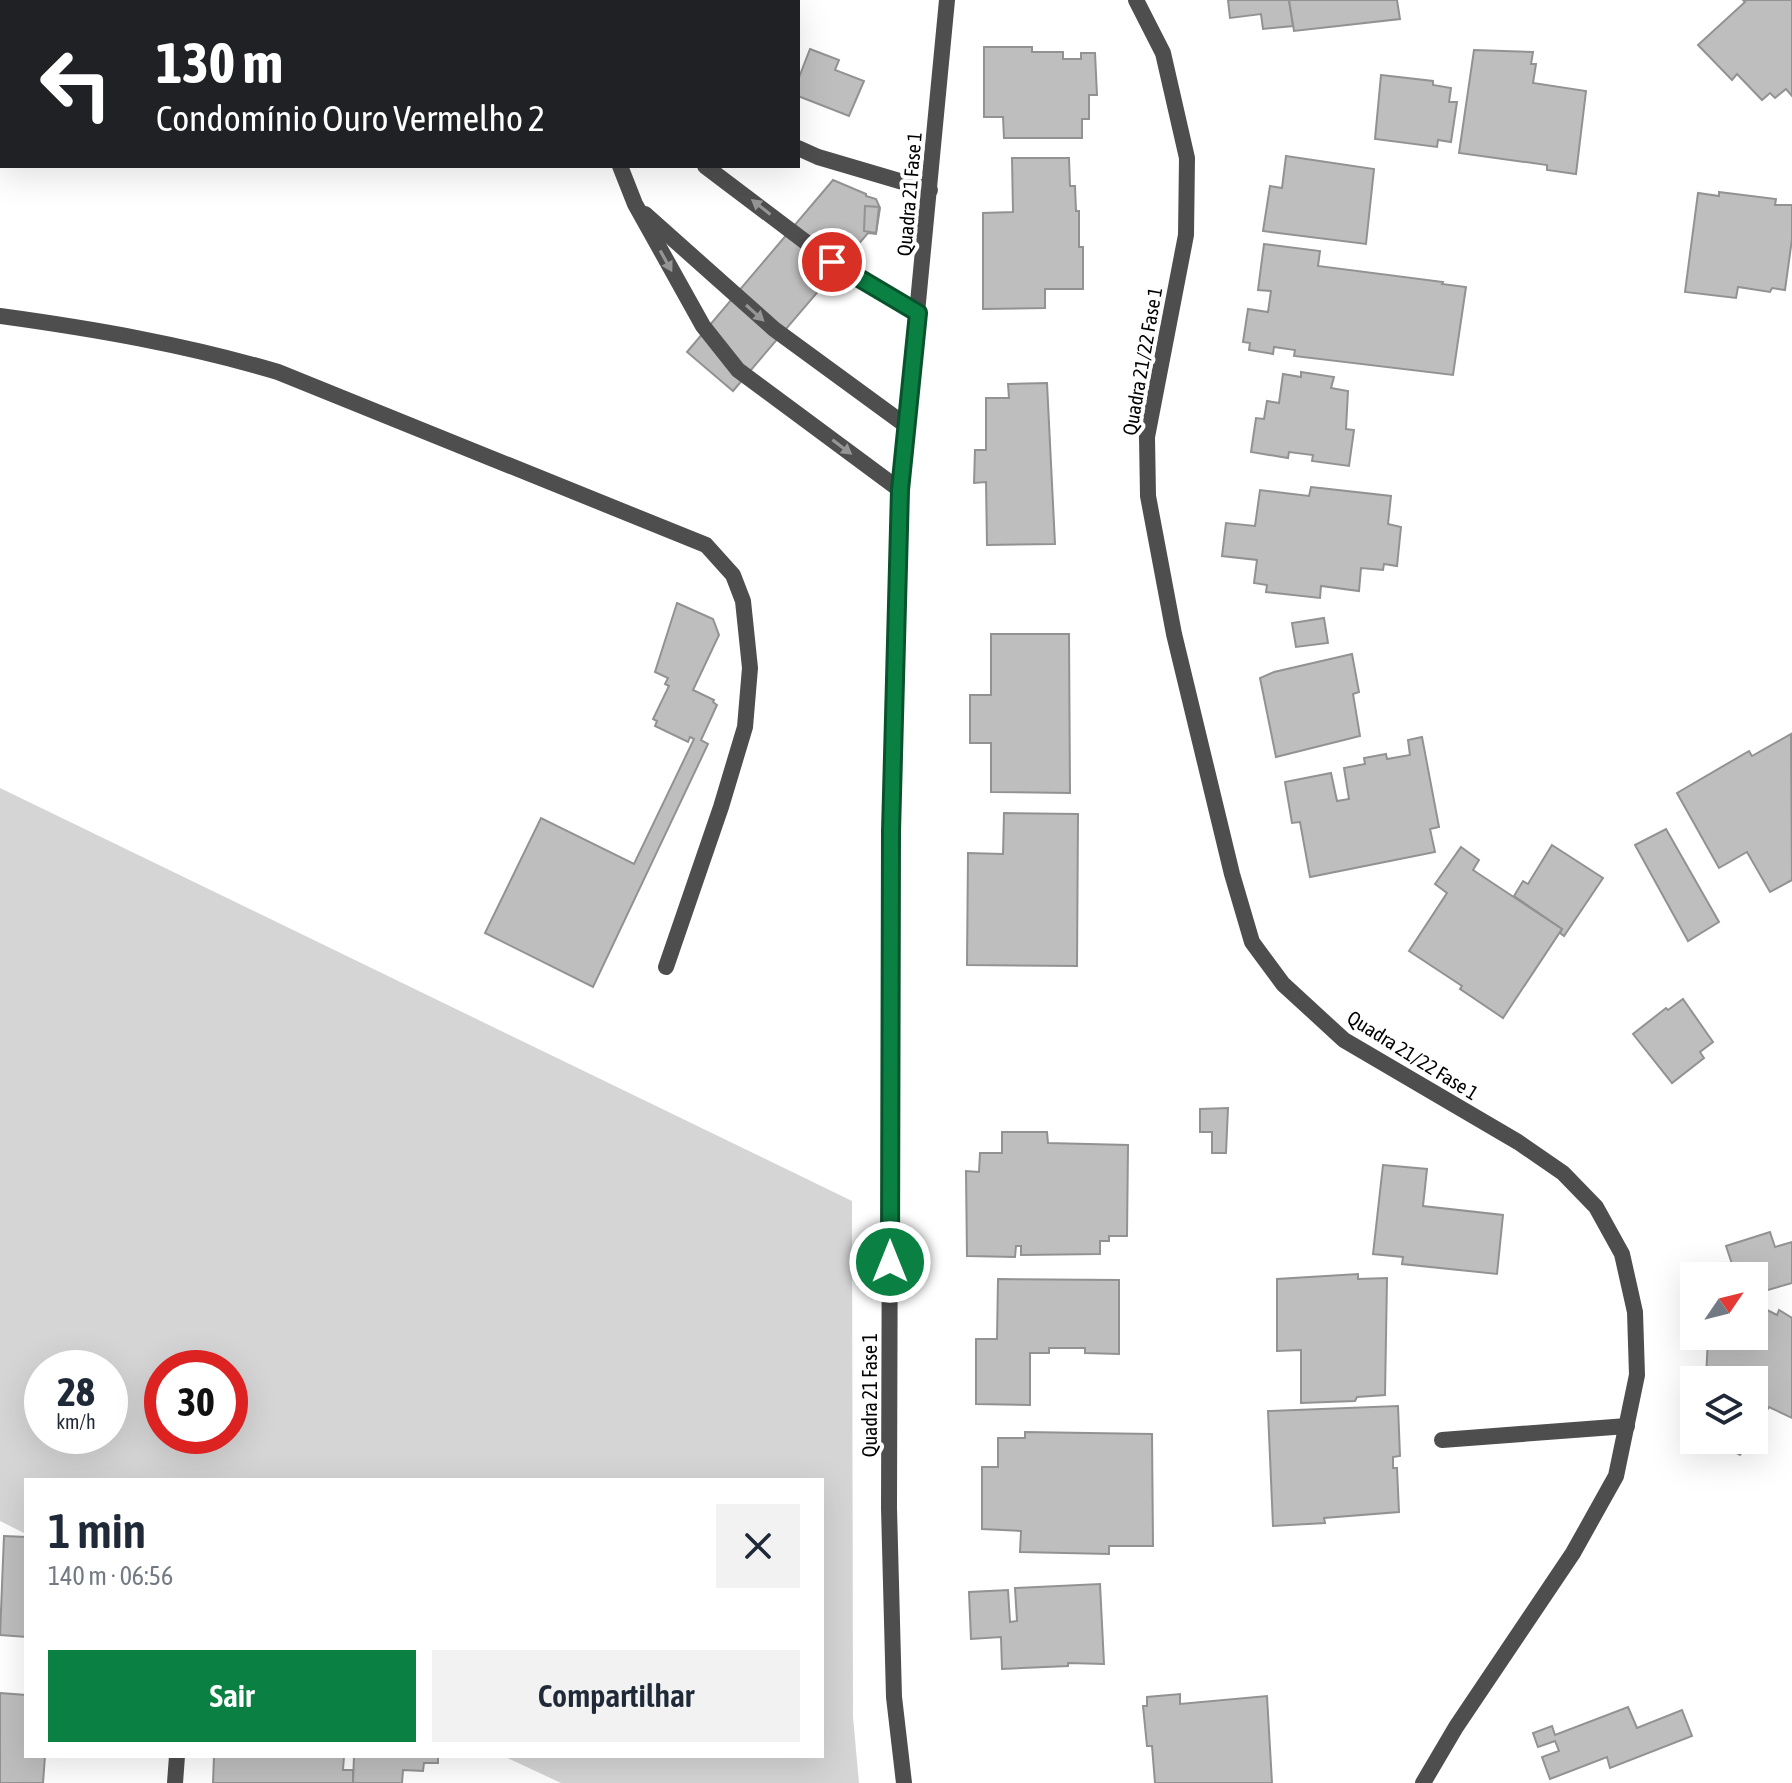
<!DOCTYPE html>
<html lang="pt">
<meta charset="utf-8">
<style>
body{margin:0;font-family:"Asap Condensed",sans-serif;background:#f2f2f3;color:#1f2937;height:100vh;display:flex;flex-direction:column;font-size:30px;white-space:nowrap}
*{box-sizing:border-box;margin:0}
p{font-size:26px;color:#747a83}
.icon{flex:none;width:44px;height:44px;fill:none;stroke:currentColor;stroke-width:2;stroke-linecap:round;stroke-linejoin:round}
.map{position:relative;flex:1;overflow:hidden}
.panel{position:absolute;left:24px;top:1478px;width:800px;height:280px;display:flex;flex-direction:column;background:#fff;border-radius:0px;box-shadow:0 8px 32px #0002}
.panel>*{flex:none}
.guide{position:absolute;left:0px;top:0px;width:800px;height:168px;box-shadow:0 8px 32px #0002;background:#202124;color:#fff;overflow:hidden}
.needle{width:52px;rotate:55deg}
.tools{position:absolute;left:1680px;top:1262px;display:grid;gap:16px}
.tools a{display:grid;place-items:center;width:88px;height:88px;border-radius:0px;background:#fff;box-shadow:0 8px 32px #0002;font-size:40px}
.speed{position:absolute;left:24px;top:1350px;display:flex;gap:16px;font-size:40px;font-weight:700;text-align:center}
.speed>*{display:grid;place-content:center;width:104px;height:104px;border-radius:50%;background:#fff;box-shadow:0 8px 32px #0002;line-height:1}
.speed small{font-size:20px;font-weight:400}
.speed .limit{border:12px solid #d22;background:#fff;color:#111}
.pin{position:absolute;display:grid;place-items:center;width:68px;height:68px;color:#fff;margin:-34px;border:4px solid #fff;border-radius:50%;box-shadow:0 2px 8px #0007}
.me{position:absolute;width:88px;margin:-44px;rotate:0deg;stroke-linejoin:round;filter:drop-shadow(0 0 6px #0008)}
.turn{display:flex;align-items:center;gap:28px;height:168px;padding:0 24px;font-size:36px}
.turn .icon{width:104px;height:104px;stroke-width:2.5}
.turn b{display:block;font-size:56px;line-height:68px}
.round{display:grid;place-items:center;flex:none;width:84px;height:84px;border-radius:0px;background:#f2f2f3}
.head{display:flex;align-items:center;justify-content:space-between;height:136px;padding:0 24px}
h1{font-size:48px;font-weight:600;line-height:60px}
.action{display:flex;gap:16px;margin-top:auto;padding:16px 24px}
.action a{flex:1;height:92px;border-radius:0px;background:#0b8043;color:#fff;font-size:32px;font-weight:600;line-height:92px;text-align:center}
.action a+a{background:#f2f2f3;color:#1f2937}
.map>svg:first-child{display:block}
.green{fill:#d5d5d5;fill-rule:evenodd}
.building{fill:#bebebe;stroke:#929292;stroke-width:2}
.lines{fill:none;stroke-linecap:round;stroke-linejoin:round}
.lane{stroke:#4e4e4e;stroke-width:16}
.street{stroke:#4e4e4e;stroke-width:16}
.oneway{fill:#959595}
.route-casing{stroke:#07532c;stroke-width:20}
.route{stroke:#0b8043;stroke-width:14}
.labels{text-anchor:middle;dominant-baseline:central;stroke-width:8;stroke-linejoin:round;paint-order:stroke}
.street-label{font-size:20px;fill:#000;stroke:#fff}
</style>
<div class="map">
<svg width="1792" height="1783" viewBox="0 0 1792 1783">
<rect width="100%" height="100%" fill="#fff"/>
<!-- green -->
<path class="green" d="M0,788L852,1201L853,1717L859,1783H561L503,1756H822V1480H26V1534L0,1521ZM42,1368H110V1436H42ZM162,1368H230V1436H162Z"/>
<!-- building -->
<g class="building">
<polygon points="710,0 790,0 709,2"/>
<polygon points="1228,0 1289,0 1293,26 1263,29 1261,14 1230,18"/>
<polygon points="1289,0 1397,0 1400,19 1294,31"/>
<polygon points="1743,0 1792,0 1792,96 1786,89 1775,98 1770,93 1762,100 1737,74 1732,80 1698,45 1745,2"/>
<polygon points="984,47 1032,47 1032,52 1063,52 1063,59 1081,59 1081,53 1095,53 1097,95 1089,95 1089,119 1082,119 1082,138 1004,138 1003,117 984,117"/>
<polygon points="810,49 839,60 835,70 864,81 849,116 798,96 798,80"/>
<polygon points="1474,50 1533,52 1531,64 1536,64 1533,83 1586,91 1576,174 1547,170 1547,165 1459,153"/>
<polygon points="1381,75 1433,81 1433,85 1451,88 1449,102 1457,102 1451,142 1438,140 1437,147 1375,139"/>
<polygon points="1286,156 1374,169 1366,244 1263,231 1270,186 1282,188"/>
<polygon points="1012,158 1069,158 1070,186 1075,186 1076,211 1079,211 1079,247 1083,247 1083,289 1045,289 1045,308 983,309 983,213 1013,212"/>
<polygon points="833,180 866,194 866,196 876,199 880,208 876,234 868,233 733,391 687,352"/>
<polygon points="1719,192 1776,199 1775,205 1792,205 1792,239 1785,290 1772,288 1770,292 1738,287 1736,298 1685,292 1698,193 1719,196"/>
<polygon points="865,206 879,207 876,233 864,231"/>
<polygon points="1264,244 1320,251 1318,266 1443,282 1442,284 1466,287 1453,375 1294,356 1295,350 1274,347 1273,354 1249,350 1250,343 1243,342 1248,309 1268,312 1271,291 1258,290"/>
<polygon points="1301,372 1334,377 1331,388 1348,391 1346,429 1354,430 1349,466 1312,461 1313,455 1289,452 1288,458 1251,452 1256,418 1264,419 1267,401 1279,403 1283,374 1301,377"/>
<polygon points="1047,383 1055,544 987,545 986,482 974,483 975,450 986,450 986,398 1009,398 1008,384"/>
<polygon points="1311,487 1391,496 1388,524 1401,527 1397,566 1384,564 1383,570 1361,568 1359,591 1321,586 1320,598 1266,592 1267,585 1254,583 1257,560 1222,556 1226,523 1255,526 1260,490 1309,496"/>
<polygon points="677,603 713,619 719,635 693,690 714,700 713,702 717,705 701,740 708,744 593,987 485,933 541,818 634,864 694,739 690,737 688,742 655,726 657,721 653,719 669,686 665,684 668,678 655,672"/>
<polygon points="1324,618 1328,643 1296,647 1292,623"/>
<polygon points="991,634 1069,634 1070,793 991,792 991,743 970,743 970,695 991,695"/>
<polygon points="1352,654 1359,692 1353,694 1360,736 1276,757 1260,678 1274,672"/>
<polygon points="1791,734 1792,880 1770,892 1747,852 1719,868 1677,793 1749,751 1752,756"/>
<polygon points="1422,737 1439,827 1430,829 1435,852 1310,877 1300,822 1292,823 1285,782 1331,773 1337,801 1349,799 1344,768 1365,764 1364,758 1386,754 1387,759 1410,755 1408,740"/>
<polygon points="1004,813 1078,814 1077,966 967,965 968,853 1003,854"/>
<polygon points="1666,829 1719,922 1688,941 1635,845"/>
<polygon points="1552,845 1603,878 1564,936 1560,933 1562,929 1514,896 1523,881 1528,884"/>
<polygon points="1461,847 1479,860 1473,870 1562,929 1503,1018 1460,989 1462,986 1409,951 1447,893 1435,884"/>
<polygon points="1683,999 1713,1042 1700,1052 1704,1058 1672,1083 1633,1034 1666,1008 1668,1010"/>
<polygon points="1228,1108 1226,1153 1212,1153 1212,1132 1200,1132 1200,1109"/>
<polygon points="1002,1132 1047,1132 1048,1143 1128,1145 1127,1236 1109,1236 1109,1241 1100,1241 1100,1254 1021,1255 1021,1246 1016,1246 1015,1257 967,1256 966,1171 979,1172 980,1153 1002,1153"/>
<polygon points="1383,1165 1427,1169 1423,1206 1503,1215 1497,1274 1402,1264 1403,1257 1373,1254"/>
<polygon points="1770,1232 1775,1247 1792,1242 1792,1283 1754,1294 1754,1276 1736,1276 1726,1246"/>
<polygon points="1358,1274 1358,1279 1387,1278 1385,1395 1357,1397 1355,1401 1301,1403 1301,1350 1277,1351 1277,1279"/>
<polygon points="998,1279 1119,1280 1119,1354 1085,1353 1085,1348 1049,1348 1049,1353 1030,1353 1030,1405 976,1404 976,1339 997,1339"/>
<polygon points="1765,1309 1777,1315 1779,1310 1792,1318 1792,1418 1769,1407 1754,1431 1754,1380 1706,1379 1708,1337 1754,1336 1754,1327"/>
<polygon points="1398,1406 1400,1456 1393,1457 1393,1468 1397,1468 1399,1512 1324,1518 1325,1523 1273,1526 1268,1411"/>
<polygon points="1025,1432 1152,1434 1153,1546 1109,1546 1109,1554 1020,1552 1021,1531 982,1529 982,1467 998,1467 998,1438 1025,1438"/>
<polygon points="1714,1440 1749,1440 1740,1455"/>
<polygon points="4,1536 26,1537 26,1637 0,1635"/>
<polygon points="1100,1584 1104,1664 1068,1663 1068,1666 1002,1669 1001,1637 971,1639 969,1592 1008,1590 1010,1622 1017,1621 1015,1588"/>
<polygon points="0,1693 26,1695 26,1756 45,1756 43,1783 0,1783"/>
<polygon points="1180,1694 1180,1704 1267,1696 1272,1783 1155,1783 1152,1746 1147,1746 1143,1706 1147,1706 1147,1697"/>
<polygon points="1628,1707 1637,1728 1682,1710 1692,1736 1610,1768 1607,1757 1550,1779 1542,1757 1559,1751 1555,1741 1538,1747 1533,1733 1552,1726 1555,1735"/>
<polygon points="214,1756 344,1756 343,1770 353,1770 353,1783 213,1783"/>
<polygon points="354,1756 438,1756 438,1763 424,1763 423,1771 403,1770 402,1783 353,1783"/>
</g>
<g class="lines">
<!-- lane -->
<g class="lane">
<polyline points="798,148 818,157 930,190"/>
<path d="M0,316C95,329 187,345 278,372L706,545L733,575L743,601L750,668L745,727L721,807L666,967"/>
<polyline points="1442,1440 1627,1426"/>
</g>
<!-- street -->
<g class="street">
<polyline points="477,0 480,2"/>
<polyline points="1136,0 1163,53 1187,158 1186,235 1147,437 1148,496 1174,634 1232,874 1252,942 1283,984 1344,1040 1518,1142 1563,1173 1596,1207 1622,1254 1635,1312 1637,1375 1616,1476 1573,1553 1456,1727 1423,1783"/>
<polyline points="620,166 635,204 703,326 738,370 900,490"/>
<polyline points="705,166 832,262 918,313"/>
<polyline points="645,214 774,329 908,427"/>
<polyline points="175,1783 177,1756"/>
<polyline points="904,1783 894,1697 889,1508 891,832 900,490 947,0"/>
</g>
</g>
<!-- one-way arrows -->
<defs><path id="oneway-solid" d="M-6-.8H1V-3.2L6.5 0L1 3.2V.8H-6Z" transform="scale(2)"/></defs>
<g class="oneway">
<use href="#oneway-solid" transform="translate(761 207) rotate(-142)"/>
<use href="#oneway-solid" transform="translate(666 261) rotate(61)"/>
<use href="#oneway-solid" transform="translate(755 313) rotate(42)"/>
<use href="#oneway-solid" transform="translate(842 447) rotate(37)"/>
</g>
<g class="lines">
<defs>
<polyline id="route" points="832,262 918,313 900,490 891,832 890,1262"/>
</defs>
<!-- route casing -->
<use href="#route" class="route-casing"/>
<!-- route -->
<use href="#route" class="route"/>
</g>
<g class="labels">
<!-- street labels -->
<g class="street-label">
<text transform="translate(909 194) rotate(-85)">Quadra 21 Fase 1</text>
<text transform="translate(1142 361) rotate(-80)">Quadra 21/22 Fase 1</text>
<text transform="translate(1413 1055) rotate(32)">Quadra 21/22 Fase 1</text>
<text transform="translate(869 1395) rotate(-90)">Quadra 21 Fase 1</text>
</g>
</g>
</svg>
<div class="tools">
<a><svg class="needle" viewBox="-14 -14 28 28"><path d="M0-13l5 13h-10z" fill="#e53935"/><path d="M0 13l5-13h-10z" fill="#747a83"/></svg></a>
<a><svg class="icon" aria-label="layers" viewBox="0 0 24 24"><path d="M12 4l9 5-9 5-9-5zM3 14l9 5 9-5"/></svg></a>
</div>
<div class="speed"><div>28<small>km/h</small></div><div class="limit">30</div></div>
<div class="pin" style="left:832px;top:262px;background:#d93025"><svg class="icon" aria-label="arrive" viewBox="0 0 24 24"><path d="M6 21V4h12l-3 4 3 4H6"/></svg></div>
<svg class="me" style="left:890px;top:1262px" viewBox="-20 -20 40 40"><circle r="17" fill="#0b8043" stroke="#fff" stroke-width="3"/><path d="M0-11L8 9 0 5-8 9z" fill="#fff"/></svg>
<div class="guide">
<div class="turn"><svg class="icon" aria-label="left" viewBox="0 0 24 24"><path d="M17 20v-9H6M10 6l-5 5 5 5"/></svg><div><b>130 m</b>Condomínio Ouro Vermelho 2</div></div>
</div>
<section class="panel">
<div class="head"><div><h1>1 min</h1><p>140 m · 06:56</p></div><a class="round"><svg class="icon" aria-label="close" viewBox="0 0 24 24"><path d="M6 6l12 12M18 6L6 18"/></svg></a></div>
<div class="action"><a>Sair</a><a>Compartilhar</a></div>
</section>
</div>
